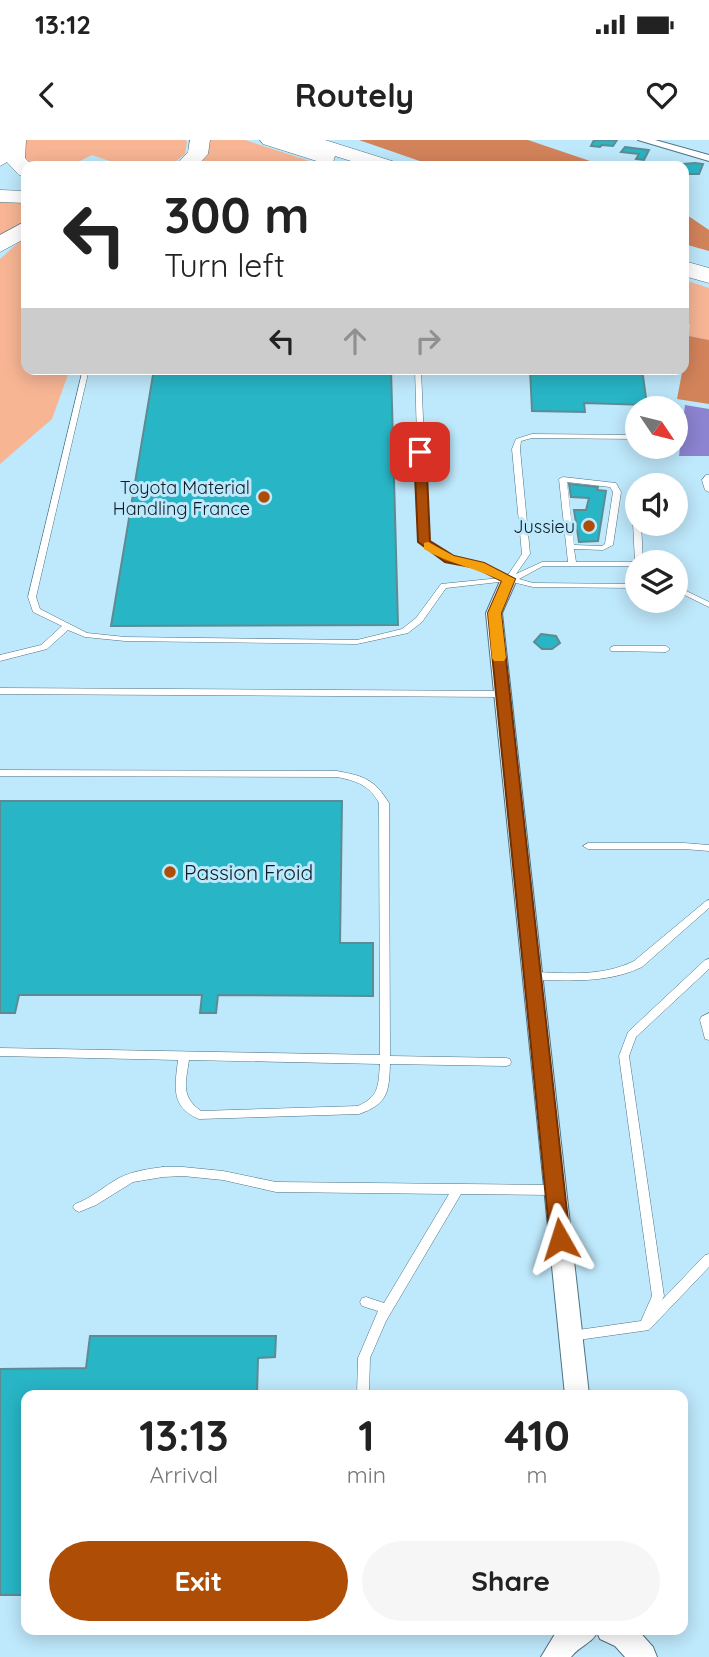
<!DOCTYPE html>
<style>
body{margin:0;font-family:Quicksand,sans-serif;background:#f6f6f6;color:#222;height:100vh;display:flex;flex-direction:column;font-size:26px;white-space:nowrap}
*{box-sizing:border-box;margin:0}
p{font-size:23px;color:#767676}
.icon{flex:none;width:38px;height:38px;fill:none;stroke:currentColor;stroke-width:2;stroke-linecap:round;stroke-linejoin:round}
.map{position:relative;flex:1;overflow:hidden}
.panel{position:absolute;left:21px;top:1250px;width:667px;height:245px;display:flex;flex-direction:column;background:#fff;border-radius:14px;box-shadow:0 4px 18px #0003}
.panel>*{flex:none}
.banner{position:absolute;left:21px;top:21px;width:668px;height:214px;border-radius:14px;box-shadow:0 4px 18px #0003;background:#fff;color:#222;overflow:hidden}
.needle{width:46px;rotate:125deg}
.buttons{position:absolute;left:625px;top:256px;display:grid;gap:14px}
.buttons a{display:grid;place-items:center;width:63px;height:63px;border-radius:50%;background:#fff;box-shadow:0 4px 18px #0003;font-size:35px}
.pin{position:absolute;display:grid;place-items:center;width:60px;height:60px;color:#fff;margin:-30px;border-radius:14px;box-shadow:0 4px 10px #0006}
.me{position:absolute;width:77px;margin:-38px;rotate:354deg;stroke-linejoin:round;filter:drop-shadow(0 0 5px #0008)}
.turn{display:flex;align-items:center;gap:24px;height:147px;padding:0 28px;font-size:32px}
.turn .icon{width:91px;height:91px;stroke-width:2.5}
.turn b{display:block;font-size:49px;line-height:60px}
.lanes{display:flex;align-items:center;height:66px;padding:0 28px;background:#0003;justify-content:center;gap:35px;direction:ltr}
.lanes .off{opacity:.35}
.eta{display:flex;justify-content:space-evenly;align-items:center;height:119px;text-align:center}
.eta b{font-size:42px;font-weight:700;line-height:49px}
.button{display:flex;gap:14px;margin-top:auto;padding:14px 28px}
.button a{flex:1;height:80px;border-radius:42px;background:#ad4d06;color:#fff;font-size:28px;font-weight:700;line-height:80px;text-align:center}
.button a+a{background:#f6f6f6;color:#222}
.status{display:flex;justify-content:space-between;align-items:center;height:49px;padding:0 35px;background:#fff;direction:ltr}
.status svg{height:19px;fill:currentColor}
header{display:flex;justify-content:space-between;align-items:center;height:91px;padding:0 28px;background:#fff;font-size:32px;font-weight:700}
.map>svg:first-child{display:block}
.green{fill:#f7b594}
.forest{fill:#d3835a}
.water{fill:#8c83d1}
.building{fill:#28b5c6;stroke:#5e8b92;stroke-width:2}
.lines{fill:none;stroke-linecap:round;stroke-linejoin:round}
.service-casing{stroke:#4e7384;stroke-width:1}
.minor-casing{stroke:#4e7384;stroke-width:2}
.primary-casing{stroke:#4e7384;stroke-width:1}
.motorway-casing{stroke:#4e7384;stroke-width:1}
.service{fill:#fff;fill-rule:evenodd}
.minor{fill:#fff;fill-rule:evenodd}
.primary{fill:#fff;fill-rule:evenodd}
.motorway{fill:#fff;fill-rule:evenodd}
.route{fill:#ad4d06;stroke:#703204;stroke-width:2}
.slow{fill:#f59e0b}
.poi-dot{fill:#ad4d06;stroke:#bee8fb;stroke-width:2.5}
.labels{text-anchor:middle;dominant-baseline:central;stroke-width:6;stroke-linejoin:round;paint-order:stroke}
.far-poi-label{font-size:18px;fill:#0d1d24;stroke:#bee8fb;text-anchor:end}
.poi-label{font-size:21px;fill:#0d1d24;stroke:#bee8fb;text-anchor:start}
</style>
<div class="status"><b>13:12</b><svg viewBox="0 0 49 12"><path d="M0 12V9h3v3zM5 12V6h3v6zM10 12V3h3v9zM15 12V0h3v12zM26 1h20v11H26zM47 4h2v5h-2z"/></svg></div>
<header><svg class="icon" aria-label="back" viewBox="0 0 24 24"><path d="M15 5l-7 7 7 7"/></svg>Routely<svg class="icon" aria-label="heart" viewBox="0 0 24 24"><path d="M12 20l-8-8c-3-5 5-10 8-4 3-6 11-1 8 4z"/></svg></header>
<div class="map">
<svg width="709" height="1517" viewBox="0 0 709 1517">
<rect width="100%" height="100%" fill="#bee8fb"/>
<!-- green -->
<g class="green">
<polygon points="26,0 186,0 187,2 185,14 170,26 118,24 92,15 70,26 34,26 23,16"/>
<polygon points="209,0 245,0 325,26 193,26 207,12"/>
<polygon points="0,61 26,62 26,83 0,98"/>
<polygon points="26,96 26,229 70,229 52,279 0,324 0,119"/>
<polygon points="684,140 709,148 709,200 689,196 690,184 684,183"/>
</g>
<!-- forest -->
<g class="forest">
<polygon points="359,0 528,0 593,22 589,26 434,26"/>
<polygon points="684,73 709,90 709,111 684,104"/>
<polygon points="689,196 709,200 709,264 677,259"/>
</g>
<!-- water -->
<polygon class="water" points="685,265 709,269 709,316 679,316"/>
<!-- building -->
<g class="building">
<polygon points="594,0 617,0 613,6 602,5 600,7 591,6"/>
<polygon points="625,7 649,10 644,20 636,19 639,14 621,12"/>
<polygon points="695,23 703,24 699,34 684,34 683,24"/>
<polygon points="154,229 391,229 398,485 111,486"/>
<polygon points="530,229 642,229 647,265 584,263 585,272 532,271"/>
<polygon points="569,344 598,347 597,350 606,351 598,401 579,402 574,370 586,370 589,358 571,357"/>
<polygon points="541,494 556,496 560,503 552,509 542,509 534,502"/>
<polygon points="0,661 342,661 340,803 373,803 373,856 218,855 216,873 200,873 202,855 19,855 15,873 0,873"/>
<polygon points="90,1196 276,1196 275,1217 258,1218 257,1255 26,1255 26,1455 0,1455 0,1229 86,1228"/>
</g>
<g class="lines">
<defs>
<g id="service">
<path d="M83,229H89L36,457L40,469L87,493L125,497L357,500L402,489L416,478L441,444L500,438L478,427L447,421L420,402L415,229H421L428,401L452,417L483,423L508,435L522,414L512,309L516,299L532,294L637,295V299L532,298L521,301L520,309L530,414L516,434L542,422H568L559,339L563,337L616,343L621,352L613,405L603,410L574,409L576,422H635L633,383L637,381V383H641L643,422H637V426H543L519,439L533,443L637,444V448L533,447L508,441L446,448L422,482L408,493L357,504L125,501L85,497L68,490L47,509L0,521V515L41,505L62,486L33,472L28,457ZM567,342L610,347L613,352L605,404L602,406L574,405Z"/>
<polygon points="706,335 709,335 709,352 705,350 702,340"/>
<polygon points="645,336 648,336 652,338 650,345 642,345"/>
<polygon points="676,446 709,462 709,467 676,451"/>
<polygon points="614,506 666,506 670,509 666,512 611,511 610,509 611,507"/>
<polygon points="0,548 503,551 507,554 503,557 0,554"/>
<path d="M0,630L337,631C364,636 374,639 389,663L390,916L506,918L510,919L511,922L510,925L506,926L390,924C389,952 388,964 359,974L199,979C170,967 175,946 178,920L0,916V908L380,915L379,663C369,645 357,641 337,637L0,636ZM189,920L380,924C378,945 380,956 358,966L201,971C180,956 186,942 189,920Z"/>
<polygon points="588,703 684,703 709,705 709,711 684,709 588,709 583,706"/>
<path d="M709,760V768L642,827C606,844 570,840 532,840L528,839L527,836L528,833L532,832C567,833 602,837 634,821L706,761Z"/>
<polygon points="709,819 709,829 636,897 629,916 664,1156 662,1160 705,1115 709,1114 709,1127 649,1190 571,1201 567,1200 565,1196 567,1192 571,1191 641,1181 652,1156 619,916 628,892 705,820"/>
<polygon points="709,873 709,900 705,899 700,880 701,877"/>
<path d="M163,1027H183L223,1031L276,1042L554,1045L558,1047L560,1050L558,1053L554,1055L461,1054L386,1181L370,1218L369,1255H357L358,1218L378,1171L362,1166L360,1162L362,1158L366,1157L384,1163L449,1054L276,1052L223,1040L183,1036L163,1037L133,1042L96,1065L79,1072L75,1070L73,1067L75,1064C92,1058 104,1046 119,1038C133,1031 148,1029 163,1027Z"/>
</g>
<g id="minor">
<polygon points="638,0 655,0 709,15 709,21"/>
<polygon points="509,434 517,439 502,473 589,1255 565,1255 486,473 501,439"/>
<path d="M558,1489H637L653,1507L657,1517H625L615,1506L600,1499L597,1492C593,1503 579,1506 571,1517H541Z"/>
</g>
<polygon id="primary" points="0,0 16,0 9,21 0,26"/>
<g id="motorway">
<polygon points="6,0 26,0 25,18 33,26 26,26 26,37 19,35 4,19"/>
<polygon points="190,0 210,0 208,14 197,26 175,26 188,12"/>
<polygon points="260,0 325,0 395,22 398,26 367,26 335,16 333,22 326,24 263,4"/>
<polygon points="0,50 26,51 26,63 0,62"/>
<polygon points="26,81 26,98 0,112 0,95"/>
<polygon points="684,121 709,128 709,143 684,136"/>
</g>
</defs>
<!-- service casing -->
<use href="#service" class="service-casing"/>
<!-- minor casing -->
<use href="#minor" class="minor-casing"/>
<!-- primary casing -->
<use href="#primary" class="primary-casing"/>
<!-- motorway casing -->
<use href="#motorway" class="motorway-casing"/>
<!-- service -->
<use href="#service" class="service"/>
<!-- minor -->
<use href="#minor" class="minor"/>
<!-- primary -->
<use href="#primary" class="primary"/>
<!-- motorway -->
<use href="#motorway" class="motorway"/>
</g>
<!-- route -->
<polygon class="route" points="420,309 426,312 430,401 454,416 484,423 515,439 501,473 570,1099 567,1104 560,1107 553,1104 550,1099 488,473 502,441 476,428 445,422 418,402 414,312"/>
<!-- slow -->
<path class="slow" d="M428,402L454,416L484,423L515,439L501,473L506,518L504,521H494L492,518L488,473L502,441C476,428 449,424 424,409V403Z"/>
<!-- markers -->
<g class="poi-dot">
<circle cx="264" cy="357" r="7"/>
<circle cx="589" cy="386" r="7"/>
<circle cx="170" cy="732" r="7"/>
</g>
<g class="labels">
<!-- far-poi labels -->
<g class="far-poi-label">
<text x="250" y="347">Toyota Material<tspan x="250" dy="21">Handling France</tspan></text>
<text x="575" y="386">Jussieu</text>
</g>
<!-- poi labels -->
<g class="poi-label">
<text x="184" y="732">Passion Froid</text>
</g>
</g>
</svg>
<div class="buttons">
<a><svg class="needle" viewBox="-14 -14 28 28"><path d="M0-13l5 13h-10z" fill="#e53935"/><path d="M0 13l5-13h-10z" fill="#767676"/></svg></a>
<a><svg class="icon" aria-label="sound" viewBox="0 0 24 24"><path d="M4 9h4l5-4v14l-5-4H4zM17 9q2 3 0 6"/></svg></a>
<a><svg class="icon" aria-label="layers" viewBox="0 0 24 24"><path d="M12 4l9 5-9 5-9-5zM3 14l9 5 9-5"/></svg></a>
</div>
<div class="pin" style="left:420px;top:312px;background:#d93025"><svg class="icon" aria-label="arrive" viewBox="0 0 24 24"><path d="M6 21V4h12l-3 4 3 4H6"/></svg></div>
<svg class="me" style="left:560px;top:1099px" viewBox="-20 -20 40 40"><path d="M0-17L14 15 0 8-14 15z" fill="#ad4d06" stroke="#fff" stroke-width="4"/></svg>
<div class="banner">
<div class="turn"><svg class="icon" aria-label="left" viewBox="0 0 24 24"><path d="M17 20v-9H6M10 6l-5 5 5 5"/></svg><div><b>300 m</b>Turn left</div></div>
<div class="lanes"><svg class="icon" aria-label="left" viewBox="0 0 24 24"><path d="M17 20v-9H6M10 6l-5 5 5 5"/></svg><svg class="icon off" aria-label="ahead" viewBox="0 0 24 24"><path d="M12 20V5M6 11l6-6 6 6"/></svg><svg class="icon off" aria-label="right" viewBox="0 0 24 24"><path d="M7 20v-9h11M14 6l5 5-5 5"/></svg></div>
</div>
<section class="panel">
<div class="eta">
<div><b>13:13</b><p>Arrival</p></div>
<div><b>1</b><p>min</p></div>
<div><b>410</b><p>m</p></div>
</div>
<div class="button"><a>Exit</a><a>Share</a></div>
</section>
</div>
